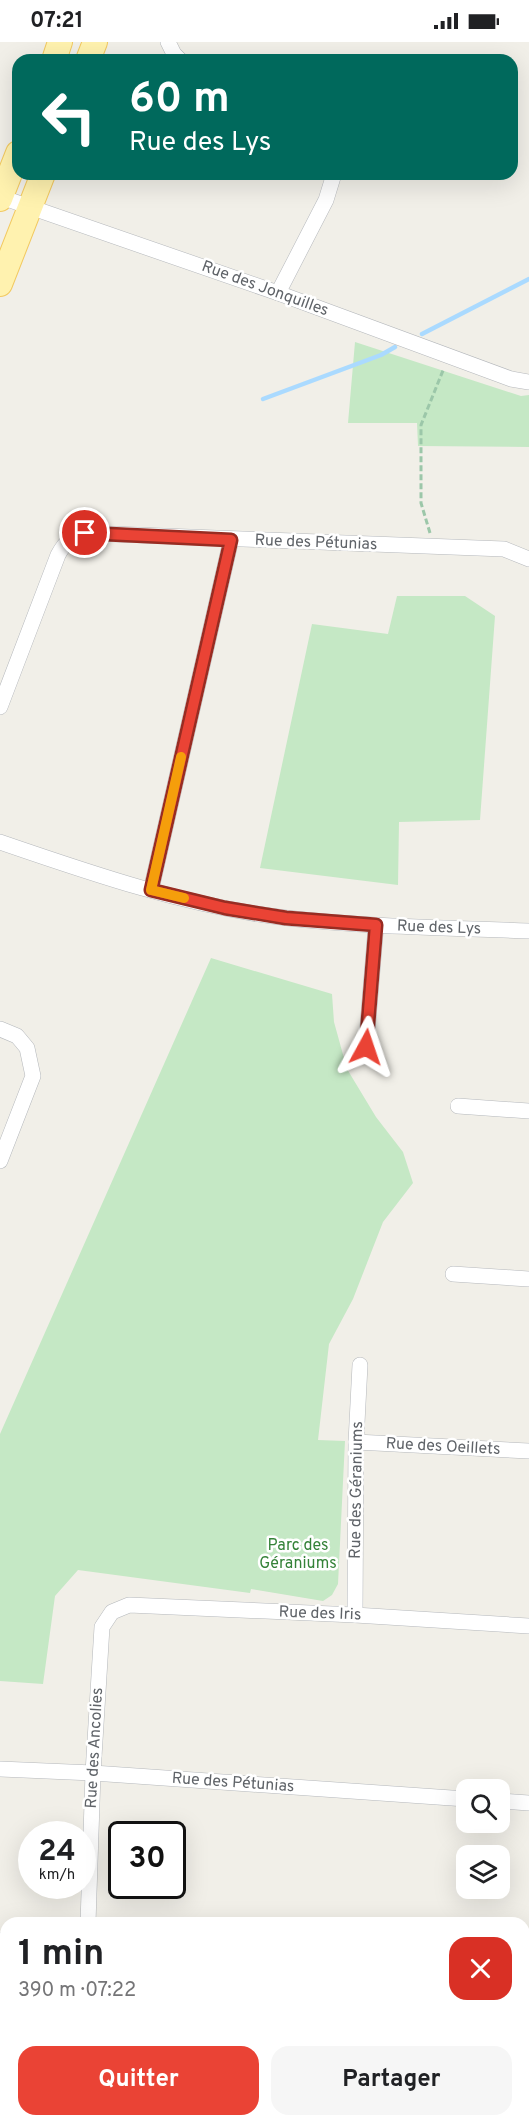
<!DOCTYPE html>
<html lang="fr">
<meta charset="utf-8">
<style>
body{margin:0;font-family:Overpass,sans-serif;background:#f6f6f6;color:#202124;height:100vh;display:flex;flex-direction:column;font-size:22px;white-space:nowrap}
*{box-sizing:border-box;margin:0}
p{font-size:20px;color:#757577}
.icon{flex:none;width:33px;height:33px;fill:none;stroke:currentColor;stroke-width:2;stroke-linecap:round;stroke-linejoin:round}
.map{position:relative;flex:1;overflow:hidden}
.panel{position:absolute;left:0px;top:1875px;width:530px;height:210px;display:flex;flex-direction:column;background:#fff;border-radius:18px 18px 0 0;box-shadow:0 6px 24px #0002}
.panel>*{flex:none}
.guide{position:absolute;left:12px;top:12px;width:506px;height:126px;border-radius:18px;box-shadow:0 6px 24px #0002;background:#00695c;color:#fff;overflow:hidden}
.fabs{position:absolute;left:456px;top:1737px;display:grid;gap:12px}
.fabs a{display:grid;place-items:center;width:54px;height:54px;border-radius:12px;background:#fff;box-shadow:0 6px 24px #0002;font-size:30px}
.speed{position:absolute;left:18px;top:1779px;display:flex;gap:12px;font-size:30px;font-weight:700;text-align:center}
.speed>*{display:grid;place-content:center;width:78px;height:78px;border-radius:50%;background:#fff;box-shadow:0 6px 24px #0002;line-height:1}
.speed small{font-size:15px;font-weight:400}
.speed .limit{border:3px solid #111;border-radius:9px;background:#fff;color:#111}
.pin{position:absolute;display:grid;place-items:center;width:51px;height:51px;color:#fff;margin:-26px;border:3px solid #fff;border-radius:50%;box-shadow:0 2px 6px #0007}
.me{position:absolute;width:66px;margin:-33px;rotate:5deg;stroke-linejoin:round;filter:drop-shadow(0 0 4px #0008)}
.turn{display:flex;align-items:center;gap:21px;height:126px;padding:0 18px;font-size:27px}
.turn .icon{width:78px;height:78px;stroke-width:2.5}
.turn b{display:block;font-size:42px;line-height:51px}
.round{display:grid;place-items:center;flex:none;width:63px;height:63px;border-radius:18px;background:#f6f6f6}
.summary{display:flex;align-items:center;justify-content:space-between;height:102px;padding:0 18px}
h1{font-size:36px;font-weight:700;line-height:45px}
.cta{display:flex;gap:12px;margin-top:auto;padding:12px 18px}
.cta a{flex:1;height:69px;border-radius:18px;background:#ea4335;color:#fff;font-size:24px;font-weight:700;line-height:69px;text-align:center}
.cta a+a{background:#f6f6f6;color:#202124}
.status{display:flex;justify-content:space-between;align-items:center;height:42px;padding:0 30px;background:#fff;direction:ltr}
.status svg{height:16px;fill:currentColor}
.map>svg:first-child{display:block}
.green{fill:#c5e8c5}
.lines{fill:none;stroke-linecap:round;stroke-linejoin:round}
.stream{stroke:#aadaff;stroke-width:4.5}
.minor-casing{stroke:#b5b8bc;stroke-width:16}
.primary-casing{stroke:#f2c960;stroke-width:26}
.path{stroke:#9cc7a9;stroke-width:3;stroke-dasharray:6 3;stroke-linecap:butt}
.minor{stroke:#fff;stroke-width:15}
.primary{stroke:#fff2af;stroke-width:24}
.route-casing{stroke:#982c22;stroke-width:15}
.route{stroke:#ea4335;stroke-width:10}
.slow{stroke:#f59e0b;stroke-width:10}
.labels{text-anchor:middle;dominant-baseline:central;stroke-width:5;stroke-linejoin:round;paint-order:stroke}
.street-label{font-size:16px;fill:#5f6368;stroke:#fff}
.park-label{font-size:16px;fill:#348238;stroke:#fff}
</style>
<div class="status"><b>07:21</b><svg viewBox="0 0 49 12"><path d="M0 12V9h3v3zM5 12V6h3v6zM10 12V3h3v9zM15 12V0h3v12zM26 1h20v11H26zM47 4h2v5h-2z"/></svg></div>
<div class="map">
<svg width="529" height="2085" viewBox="0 0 529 2085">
<rect width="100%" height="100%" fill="#f1efe8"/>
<!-- green -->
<g class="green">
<polygon points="355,300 521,354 529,353 529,405 418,404 417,381 348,381"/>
<polygon points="397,554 465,554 495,574 480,778 399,780 398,843 260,826 312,582 388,592"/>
<polygon points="211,916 332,952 334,980 347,1027 376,1075 403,1110 413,1141 383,1180 353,1257 329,1302 318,1398 345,1399 338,1542 332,1553 323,1559 251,1547 250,1551 78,1528 55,1554 43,1642 0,1639 0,1392"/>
<polygon points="524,2028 529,2028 529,2085 448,2085 448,2079 524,2079"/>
</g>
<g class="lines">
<!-- stream -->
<g class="stream">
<polyline points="422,292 529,237"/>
<polyline points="263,357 381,313 395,305"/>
</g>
<defs>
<g id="minor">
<polyline points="168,0 174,12 180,18"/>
<polyline points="1,155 278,251 511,337 529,340"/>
<polyline points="278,251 326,158 334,132"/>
<path d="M0,665L58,513C65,500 71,495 85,491L504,507L529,517"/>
<path d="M0,800C93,832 189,865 287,876C367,885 448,886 529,889"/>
<polyline points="151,848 231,498"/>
<polyline points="0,987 17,994 27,1006 33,1034 0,1119"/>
<polyline points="366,1005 376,883"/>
<polyline points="458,1064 529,1069"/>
<polyline points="453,1232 529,1237"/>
<polyline points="356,1400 529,1409"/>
<polyline points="355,1573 356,1400 360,1323"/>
<polyline points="0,1727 93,1731 466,1757"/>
<polyline points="500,1759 529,1761"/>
<polyline points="88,1881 93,1731 102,1585 112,1570 129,1563 355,1573 529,1584"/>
<polyline points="0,1898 6,1898"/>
<polyline points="524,1927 529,1927"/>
<polyline points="16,2079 234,2085"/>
</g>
<g id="primary">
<polyline points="54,18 60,0"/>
<polyline points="88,18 95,0"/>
<polyline points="0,157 18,111"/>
<polyline points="0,242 43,132"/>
</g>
</defs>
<!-- minor casing -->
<use href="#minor" class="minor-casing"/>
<!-- primary casing -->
<use href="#primary" class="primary-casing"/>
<!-- path -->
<polyline class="path" points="430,491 421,461 421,383 444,326"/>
<!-- minor -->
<use href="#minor" class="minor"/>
<!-- primary -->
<use href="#primary" class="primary"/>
</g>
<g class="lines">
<defs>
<polyline id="route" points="85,491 231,498 151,848 225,866 286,876 376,883 366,1005"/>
</defs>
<!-- route casing -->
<use href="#route" class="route-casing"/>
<!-- route -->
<use href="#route" class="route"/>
<!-- slow -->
<polyline class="slow" points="181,715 151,848 184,856"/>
</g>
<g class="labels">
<!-- street labels -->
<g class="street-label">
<text transform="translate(265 247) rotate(20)">Rue des Jonquilles</text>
<text transform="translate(316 501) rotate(2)">Rue des Pétunias</text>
<text transform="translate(439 886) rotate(2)">Rue des Lys</text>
<text transform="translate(443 1405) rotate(3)">Rue des Oeillets</text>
<text transform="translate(357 1448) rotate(-89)">Rue des Géraniums</text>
<text transform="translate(320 1572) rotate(2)">Rue des Iris</text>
<text transform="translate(95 1706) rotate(-87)">Rue des Ancolies</text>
<text transform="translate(233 1741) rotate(4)">Rue des Pétunias</text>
</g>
<!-- park labels -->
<g class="park-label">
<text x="298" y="1504">Parc des<tspan x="298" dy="18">Géraniums</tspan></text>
</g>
</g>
</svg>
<div class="fabs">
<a><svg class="icon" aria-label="search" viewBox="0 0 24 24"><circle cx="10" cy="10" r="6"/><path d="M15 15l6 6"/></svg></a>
<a><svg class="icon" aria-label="layers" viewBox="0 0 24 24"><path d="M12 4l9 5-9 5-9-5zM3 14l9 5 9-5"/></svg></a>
</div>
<div class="speed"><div>24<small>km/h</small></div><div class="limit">30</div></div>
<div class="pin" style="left:85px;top:491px;background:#d93025"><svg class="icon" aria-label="arrive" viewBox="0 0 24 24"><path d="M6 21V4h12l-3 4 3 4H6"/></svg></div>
<svg class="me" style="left:366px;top:1005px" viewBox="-20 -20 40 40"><path d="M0-17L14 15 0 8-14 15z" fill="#ea4335" stroke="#fff" stroke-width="4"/></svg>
<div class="guide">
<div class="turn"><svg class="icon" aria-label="left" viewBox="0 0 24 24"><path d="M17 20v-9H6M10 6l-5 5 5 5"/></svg><div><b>60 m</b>Rue des Lys</div></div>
</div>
<section class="panel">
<div class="summary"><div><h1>1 min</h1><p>390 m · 07:22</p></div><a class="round" style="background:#d93025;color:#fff"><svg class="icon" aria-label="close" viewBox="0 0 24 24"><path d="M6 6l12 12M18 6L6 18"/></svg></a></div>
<div class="cta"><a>Quitter</a><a>Partager</a></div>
</section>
</div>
